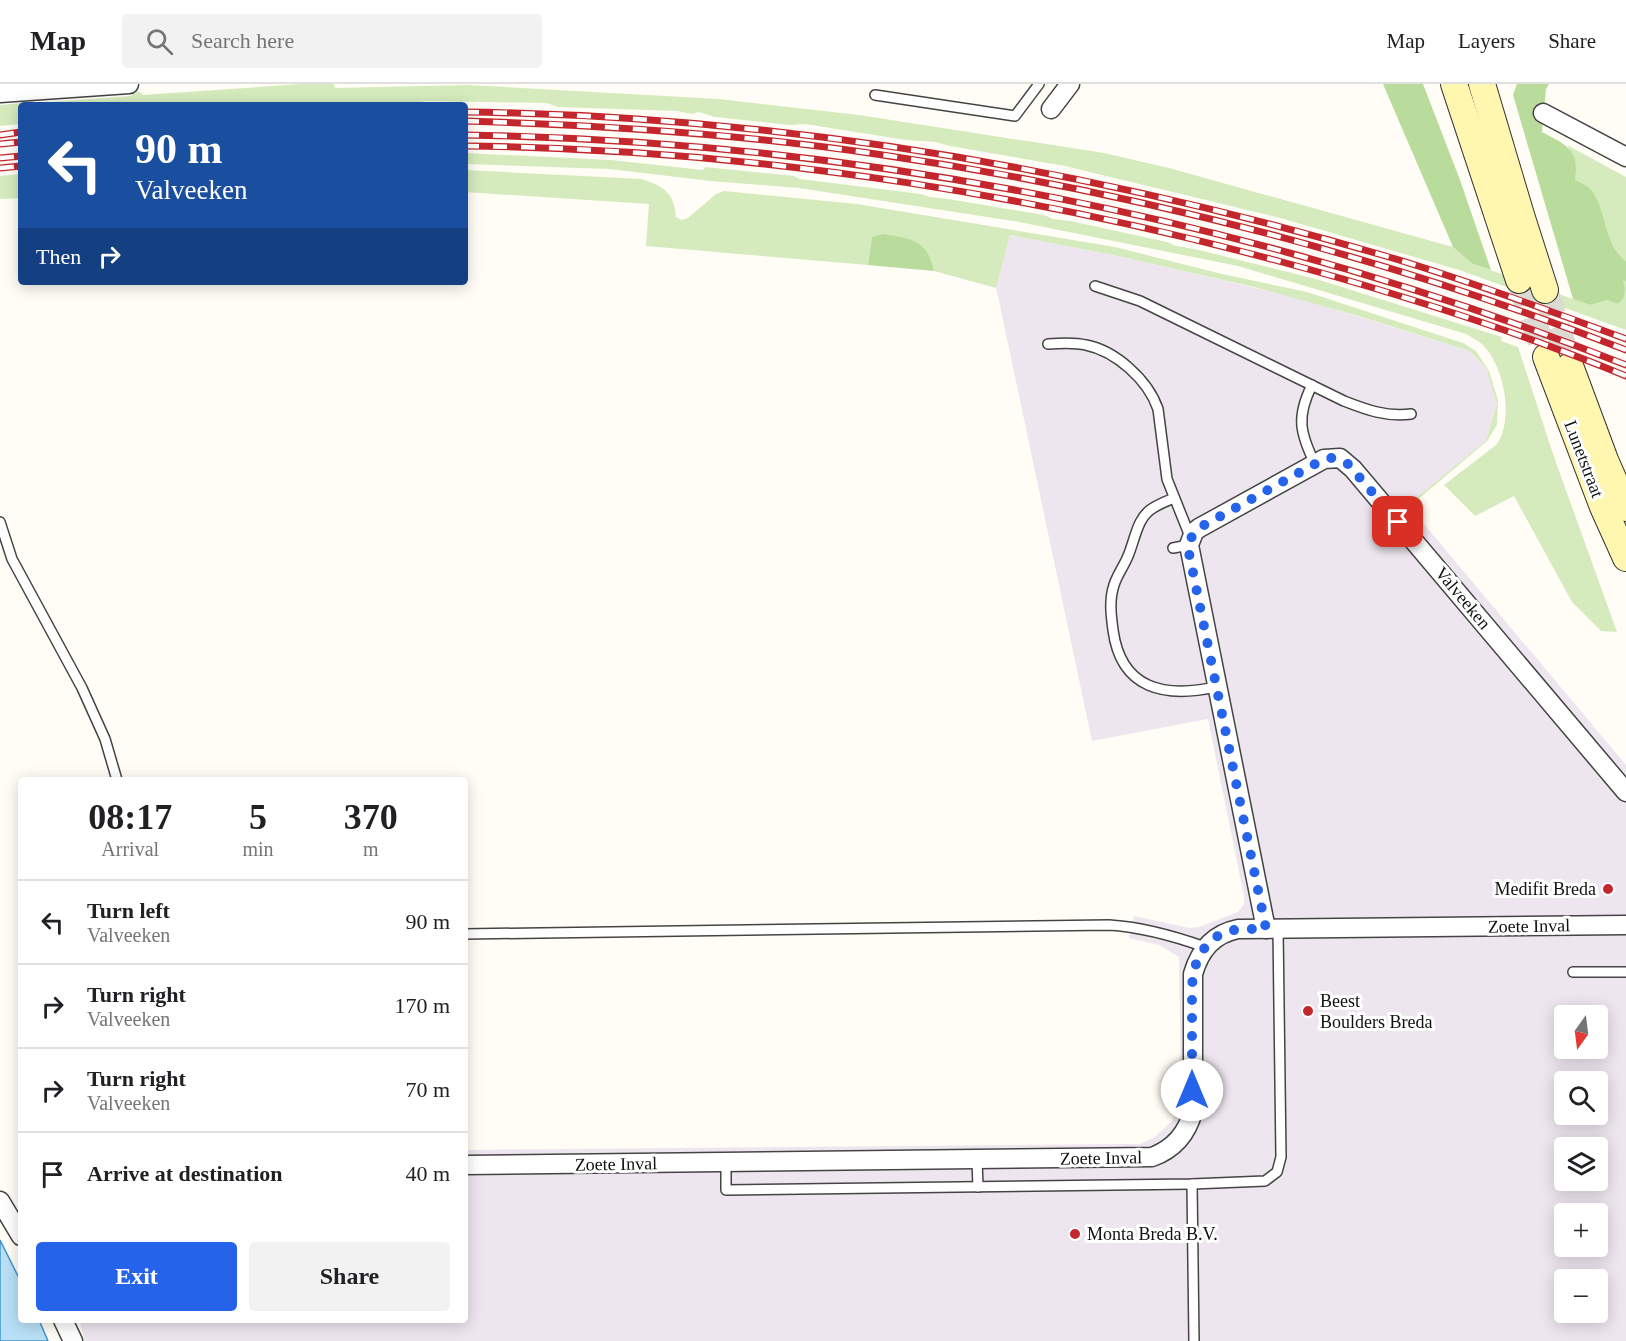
<!DOCTYPE html>
<meta charset="utf-8">
<style>
body{margin:0;font-family:"Times New Roman",serif;background:#f2f2f2;color:#202124;height:100vh;display:flex;flex-direction:column;font-size:22px;white-space:nowrap}
*{box-sizing:border-box;margin:0}
p{font-size:20px;color:#757577}
.icon{flex:none;width:33px;height:33px;fill:none;stroke:currentColor;stroke-width:2;stroke-linecap:round;stroke-linejoin:round}
.map{position:relative;flex:1;overflow:hidden}
.panel{position:absolute;left:18px;top:693px;width:450px;height:546px;display:flex;flex-direction:column;background:#fff;border-radius:6px;box-shadow:0 3px 15px #0003}
.panel>*{flex:none}
.guide{position:absolute;left:18px;top:18px;width:450px;height:183px;border-radius:6px;box-shadow:0 3px 15px #0003;background:#1a4fa0;color:#fff;overflow:hidden}
.needle{width:39px;rotate:194deg}
.buttons{position:absolute;left:1554px;top:921px;display:grid;gap:12px}
.buttons a{display:grid;place-items:center;width:54px;height:54px;border-radius:6px;background:#fff;box-shadow:0 3px 15px #0003;font-size:30px}
.pin{position:absolute;display:grid;place-items:center;width:51px;height:51px;color:#fff;margin:-26px;border-radius:12px;box-shadow:0 3px 9px #0006}
.me{position:absolute;width:66px;margin:-33px;rotate:0deg;stroke-linejoin:round;filter:drop-shadow(0 0 4px #0008)}
.turn{display:flex;align-items:center;gap:21px;height:126px;padding:0 18px;font-size:27px}
.turn .icon{width:78px;height:78px;stroke-width:2.5}
.turn b{display:block;font-size:42px;line-height:51px}
.then{display:flex;align-items:center;height:57px;padding:0 18px;background:#0003;gap:12px;font-size:22px}
.eta{display:flex;justify-content:space-evenly;align-items:center;height:102px;text-align:center}
.eta b{font-size:36px;font-weight:800;line-height:42px}
.button{display:flex;gap:12px;margin-top:auto;padding:12px 18px}
.button a{flex:1;height:69px;border-radius:6px;background:#2563eb;color:#fff;font-size:24px;font-weight:800;line-height:69px;text-align:center}
.button a+a{background:#f2f2f2;color:#202124}
ul{padding:0;list-style:none}
li{display:flex;align-items:center;gap:18px;height:84px;padding:0 18px;border-top:2px solid #e0e0e0}
li div{flex:1}
li b{display:block;font-size:22px}
li em{font-style:normal}
header{display:flex;align-items:center;gap:36px;box-sizing:border-box;height:84px;padding:0 30px;background:#fff;border-bottom:2px solid #e0e0e0}
header strong{font-size:28px}
nav{display:flex;gap:33px;margin-inline-start:auto;font-size:21px}
.search{width:420px;height:54px;background:#f2f2f2;display:flex;align-items:center;gap:15px;box-sizing:border-box;padding:0 21px;border-radius:6px;color:#757577;font-size:22px}
.map>svg:first-child{display:block}
.industrial{fill:#eee6ef;fill-rule:evenodd}
.green{fill:#d5ebbd}
.forest{fill:#b9dc9c}
.water{fill:#b9e0f7;stroke:#3f96cf;stroke-width:1.5}
.lines{fill:none;stroke-linecap:round;stroke-linejoin:round}
.secondary-tunnel{stroke:#dbdad3;stroke-width:26;stroke-dasharray:26 13;stroke-linecap:butt}
.lane-casing{stroke:#444;stroke-width:12}
.street-casing{stroke:#444;stroke-width:21}
.secondary-casing{stroke:#333;stroke-width:28}
.lane{stroke:#fff;stroke-width:9}
.street{stroke:#fff;stroke-width:18}
.secondary{stroke:#fff6b0;stroke-width:26}
.rail-casing{stroke:#c4262e;stroke-width:7}
.rail{stroke:#fff;stroke-width:4.5;stroke-dasharray:14;stroke-linecap:butt}
.route{stroke:#2563eb;stroke-width:10;stroke-dasharray:0 18}
.poi-dot{fill:#c4262e;stroke:#fff;stroke-width:2}
.labels{text-anchor:middle;dominant-baseline:central;stroke-width:6;stroke-linejoin:round;paint-order:stroke}
.street-label{font-size:18px;fill:#111;stroke:#fff}
.poi-label{font-size:18px;fill:#111;stroke:#fff;text-anchor:start}
</style>
<header>
<strong>Map</strong>
<div class="search"><svg class="icon" aria-label="search" viewBox="0 0 24 24"><circle cx="10" cy="10" r="6"/><path d="M15 15l6 6"/></svg>Search here</div>
<nav><a>Map</a><a>Layers</a><a>Share</a></nav>
</header>
<div class="map">
<svg width="1626" height="1257" viewBox="0 0 1626 1257">
<rect width="100%" height="100%" fill="#fffdf5"/>
<!-- industrial -->
<path class="industrial" d="M1010,151L1113,171L1295,213L1470,267L1486,284L1497,320L1486,356L1408,421L1626,681V1257H85L79,1236H465V1066L1131,1060H1140L1155,1053L1172,1037L1181,1016L1179,873L1159,861L1129,854L1134,832L1189,844L1199,843L1238,828L1244,820V812L1208,635L1092,657L996,203ZM1564,932H1598V964H1564ZM1564,998H1598V1030H1564ZM1564,1064H1598V1096H1564ZM1564,1130H1598V1162H1564ZM1564,1196H1598V1228H1564Z"/>
<!-- green -->
<g class="green">
<path d="M301,0H334L335,4L469,1L719,15L859,31L1104,69L1169,84L1453,163L1473,180L1590,221L1607,216L1618,220C1626,214 1624,205 1623,195L1626,198V246L1459,186L1284,135L1065,82L950,62L936,58L906,56L805,40L790,41L715,33L699,28L692,30L677,27L558,23L546,19L428,17L411,19L317,18L269,21H21V40L0,42V21L23,19L27,14H30L35,19L131,12L137,6L143,11Z"/>
<path d="M1567,61L1626,93V177C1598,158 1612,113 1575,96C1577,81 1575,74 1567,61Z"/>
<path d="M465,69L611,76L703,86L705,83L794,92L800,95L921,110L929,113L948,115L1044,131L1053,135L1070,137L1167,158L1176,162L1195,165L1316,195L1502,253L1501,257L1518,263L1554,373L1617,548L1601,547L1572,518L1514,412L1475,432L1444,401L1496,361C1515,336 1504,281 1482,260C1477,256 1471,253 1466,250L1238,182L1019,138L799,104L711,97L609,85L465,80Z"/>
<path d="M465,86L642,95C664,103 674,108 676,133L682,136L688,134L716,110L724,107L857,120L1115,163L1222,190L1307,208L1463,259L1476,267L1489,287L1498,316L1497,341L1487,357L1409,423L1408,421L1486,356L1497,320L1486,284L1470,267L1355,231L1258,204L1113,171L1010,151L996,204L934,187C927,149 903,155 872,153L868,181L646,162L649,120L465,108Z"/>
<polygon points="21,90 21,114 0,115 0,92"/>
</g>
<!-- forest -->
<g class="forest">
<polygon points="1383,0 1423,0 1460,96 1491,186 1473,180 1453,163"/>
<path d="M1517,0H1549L1546,5L1542,48C1566,61 1580,65 1575,96C1582,99 1590,103 1594,110C1607,131 1605,162 1626,177V198L1623,196C1626,206 1626,214 1618,220L1607,216L1590,221L1573,215L1513,11Z"/>
<path d="M883,150C911,155 928,155 934,187L868,181L872,153Z"/>
</g>
<!-- water -->
<polygon class="water" points="0,1156 21,1198 21,1236 39,1236 48,1257 0,1257"/>
<g class="lines">
<!-- secondary-tunnel -->
<g class="secondary-tunnel">
<polyline points="1519,196 1546,273"/>
<polyline points="1545,206 1570,282"/>
</g>
<defs>
<g id="lane">
<polyline points="875,11 1015,32 1039,0"/>
<path d="M1095,202L1140,217L1344,317C1367,326 1386,333 1411,330"/>
<path d="M1048,260C1060,259 1074,258 1086,261C1116,267 1148,296 1158,325L1167,395L1191,455"/>
<path d="M1312,301C1296,333 1300,349 1315,380"/>
<path d="M1174,414C1167,417 1159,420 1153,424C1137,433 1135,456 1128,472C1124,482 1117,491 1114,501C1109,516 1111,531 1113,546C1121,606 1165,614 1216,603"/>
<polyline points="0,438 12,475 82,604 105,655 117,696"/>
<polyline points="1173,464 1189,461"/>
<path d="M465,850L1109,841C1143,843 1174,852 1205,863"/>
<polyline points="1573,888 1626,888"/>
<polyline points="977,1076 978,1103"/>
<polyline points="726,1078 726,1106 1192,1100 1265,1097 1277,1088 1281,1073 1278,845"/>
<polyline points="1192,1100 1194,1257"/>
</g>
<g id="street">
<polyline points="0,9 129,0"/>
<polyline points="1051,25 1070,0"/>
<polyline points="1543,29 1626,73"/>
<polyline points="1266,845 1189,461 1194,448 1199,444 1324,375 1340,374 1353,385 1626,708"/>
<path d="M465,1081L1152,1073C1174,1065 1187,1050 1193,1027V890C1200,866 1213,850 1238,845L1626,841"/>
<polyline points="0,1117 21,1152"/>
<polyline points="63,1236 73,1257"/>
</g>
<g id="secondary">
<polyline points="1454,0 1519,196"/>
<polyline points="1482,0 1521,131 1545,206"/>
<polyline points="1546,273 1603,423 1626,474"/>
<polyline points="1570,282 1605,376 1626,424"/>
</g>
</defs>
<!-- lane casing -->
<use href="#lane" class="lane-casing"/>
<!-- street casing -->
<use href="#street" class="street-casing"/>
<!-- secondary casing -->
<use href="#secondary" class="secondary-casing"/>
<!-- lane -->
<use href="#lane" class="lane"/>
<!-- street -->
<use href="#street" class="street"/>
<!-- secondary -->
<use href="#secondary" class="secondary"/>
<defs>
<g id="rail">
<path d="M465,28C778,32 1089,85 1389,173C1469,197 1548,226 1626,255"/>
<path d="M465,37C602,41 740,50 876,70C1132,107 1384,172 1626,266"/>
<polyline points="0,51 21,48"/>
<path d="M465,51C860,57 1258,136 1626,281"/>
<polyline points="0,60 21,58"/>
<path d="M465,62C761,65 1059,113 1343,195C1439,223 1534,254 1626,292"/>
<polyline points="0,74 21,72"/>
<polyline points="0,84 21,82"/>
</g>
</defs>
<!-- rail casing -->
<use href="#rail" class="rail-casing"/>
<!-- rail -->
<use href="#rail" class="rail"/>
</g>
<g class="lines">
<!-- route -->
<path class="route" d="M1192,1006V900L1196,880L1205,863L1220,850L1238,845H1266L1189,469L1191,454L1199,444L1324,375C1334,373 1339,374 1347,379L1398,438"/>
</g>
<!-- markers -->
<g class="poi-dot">
<circle cx="1608" cy="805" r="6"/>
<circle cx="1308" cy="927" r="6"/>
<circle cx="1075" cy="1150" r="6"/>
</g>
<g class="labels">
<!-- street labels -->
<g class="street-label">
<text transform="translate(1584 375) rotate(69)">Lunetstraat</text>
<text transform="translate(1463 514) rotate(50)">Valveeken</text>
<text transform="translate(1529 842) rotate(-1)">Zoete Inval</text>
<text transform="translate(1101 1074) rotate(-1)">Zoete Inval</text>
<text transform="translate(616 1080) rotate(-1)">Zoete Inval</text>
</g>
<!-- poi labels -->
<g class="poi-label">
<text x="1596" y="805" text-anchor="end">Medifit Breda</text>
<text x="1320" y="917">Beest<tspan x="1320" dy="21">Boulders Breda</tspan></text>
<text x="1087" y="1150">Monta Breda B.V.</text>
</g>
</g>
</svg>
<div class="buttons">
<a><svg class="needle" viewBox="-14 -14 28 28"><path d="M0-13l5 13h-10z" fill="#e53935"/><path d="M0 13l5-13h-10z" fill="#757577"/></svg></a>
<a><svg class="icon" aria-label="search" viewBox="0 0 24 24"><circle cx="10" cy="10" r="6"/><path d="M15 15l6 6"/></svg></a>
<a><svg class="icon" aria-label="layers" viewBox="0 0 24 24"><path d="M12 4l9 5-9 5-9-5zM3 14l9 5 9-5"/></svg></a>
<a>+</a>
<a>−</a>
</div>
<div class="pin" style="left:1398px;top:438px;background:#d93025"><svg class="icon" aria-label="arrive" viewBox="0 0 24 24"><path d="M6 21V4h12l-3 4 3 4H6"/></svg></div>
<svg class="me" style="left:1192px;top:1006px" viewBox="-20 -20 40 40"><circle r="19" fill="#fff"/><path d="M0-13L10 11 0 6-10 11z" fill="#2563eb"/></svg>
<div class="guide">
<div class="turn"><svg class="icon" aria-label="left" viewBox="0 0 24 24"><path d="M17 20v-9H6M10 6l-5 5 5 5"/></svg><div><b>90 m</b>Valveeken</div></div>
<div class="then">Then<svg class="icon" aria-label="right" viewBox="0 0 24 24"><path d="M7 20v-9h11M14 6l5 5-5 5"/></svg></div>
</div>
<section class="panel">
<div class="eta">
<div><b>08:17</b><p>Arrival</p></div>
<div><b>5</b><p>min</p></div>
<div><b>370</b><p>m</p></div>
</div>
<ul>
<li><svg class="icon" aria-label="left" viewBox="0 0 24 24"><path d="M17 20v-9H6M10 6l-5 5 5 5"/></svg><div><b>Turn left</b><p>Valveeken</p></div><em>90 m</em></li>
<li><svg class="icon" aria-label="right" viewBox="0 0 24 24"><path d="M7 20v-9h11M14 6l5 5-5 5"/></svg><div><b>Turn right</b><p>Valveeken</p></div><em>170 m</em></li>
<li><svg class="icon" aria-label="right" viewBox="0 0 24 24"><path d="M7 20v-9h11M14 6l5 5-5 5"/></svg><div><b>Turn right</b><p>Valveeken</p></div><em>70 m</em></li>
<li><svg class="icon" aria-label="arrive" viewBox="0 0 24 24"><path d="M6 21V4h12l-3 4 3 4H6"/></svg><div><b>Arrive at destination</b></div><em>40 m</em></li>
</ul>
<div class="button"><a>Exit</a><a>Share</a></div>
</section>
</div>
